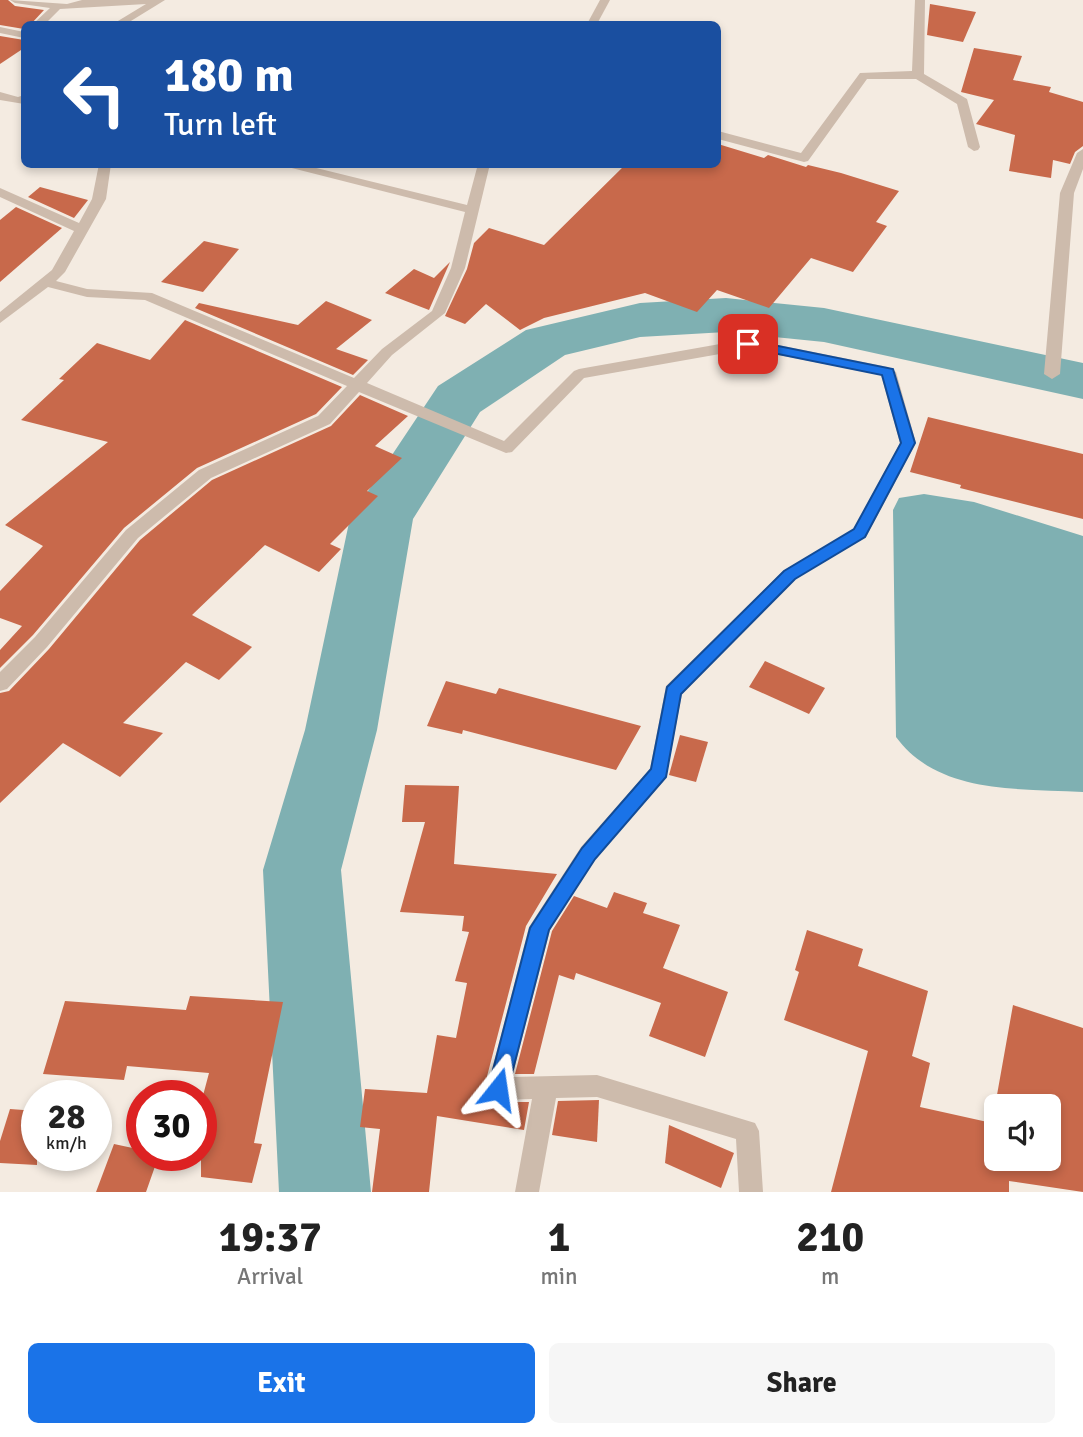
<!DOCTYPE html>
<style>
body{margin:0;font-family:Signika,sans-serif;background:#f6f6f6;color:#222;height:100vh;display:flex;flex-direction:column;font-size:26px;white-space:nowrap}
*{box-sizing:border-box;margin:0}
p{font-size:23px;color:#767676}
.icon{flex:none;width:38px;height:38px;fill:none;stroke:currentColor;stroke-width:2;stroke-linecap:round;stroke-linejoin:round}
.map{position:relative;height:1192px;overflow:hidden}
.side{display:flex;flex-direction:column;background:#fff;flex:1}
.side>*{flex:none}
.hud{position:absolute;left:21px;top:21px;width:700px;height:147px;border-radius:10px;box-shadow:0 4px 10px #0003;background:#1a4fa0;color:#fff;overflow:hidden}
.fabs{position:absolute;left:984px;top:1094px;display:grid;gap:14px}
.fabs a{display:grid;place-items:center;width:77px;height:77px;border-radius:10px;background:#fff;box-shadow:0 4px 10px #0003;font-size:35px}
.speed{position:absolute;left:21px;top:1080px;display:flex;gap:14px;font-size:35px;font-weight:700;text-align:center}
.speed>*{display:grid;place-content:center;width:91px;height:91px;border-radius:50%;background:#fff;box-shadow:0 4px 10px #0003;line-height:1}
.speed small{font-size:18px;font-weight:400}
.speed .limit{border:10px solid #d22;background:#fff;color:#111}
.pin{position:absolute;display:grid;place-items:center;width:60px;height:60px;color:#fff;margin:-30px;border-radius:14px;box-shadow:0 4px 10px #0006}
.me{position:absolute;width:77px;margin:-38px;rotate:15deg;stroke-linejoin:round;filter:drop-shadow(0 0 5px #0008)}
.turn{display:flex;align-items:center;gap:24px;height:147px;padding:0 28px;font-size:32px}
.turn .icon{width:91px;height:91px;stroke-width:2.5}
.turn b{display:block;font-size:49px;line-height:60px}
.eta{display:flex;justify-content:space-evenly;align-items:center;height:119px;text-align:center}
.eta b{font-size:42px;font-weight:700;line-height:49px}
.button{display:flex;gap:14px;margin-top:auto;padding:14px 28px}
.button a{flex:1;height:80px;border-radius:10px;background:#1a73e8;color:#fff;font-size:28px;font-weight:700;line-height:80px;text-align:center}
.button a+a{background:#f6f6f6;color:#222}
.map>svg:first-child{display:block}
.water{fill:#7fb0b2}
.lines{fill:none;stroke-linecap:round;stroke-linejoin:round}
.river{fill:#7fb0b2;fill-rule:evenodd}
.building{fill:#c8694b;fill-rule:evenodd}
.minor{fill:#cdbbac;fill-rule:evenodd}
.route{fill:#1a73e8;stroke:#114b97;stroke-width:2}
</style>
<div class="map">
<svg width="1083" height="1192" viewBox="0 0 1083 1192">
<rect width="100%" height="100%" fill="#f4ebe1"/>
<!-- water -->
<path class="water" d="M924,494L974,502L1083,536V792C1018,788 939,795 896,737L893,510L899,498Z"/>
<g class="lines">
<!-- river -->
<polygon class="river" points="726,298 824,308 1083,363 1083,399 824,342 726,332 640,337 565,355 480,412 413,519 377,730 341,870 371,1192 279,1192 263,870 305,730 350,518 438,386 526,330 640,303"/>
</g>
<!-- building -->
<g class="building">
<polygon points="0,0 8,0 15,6 44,10 31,24 24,24 24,29 0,25"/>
<polygon points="930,4 976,12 963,42 927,35"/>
<polygon points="0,36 24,40 24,48 0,64"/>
<polygon points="974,48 1022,56 1013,80 1051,87 1049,92 1083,102 1083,146 1075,152 1070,164 1053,160 1051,178 1009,171 1015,135 976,124 994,100 961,92"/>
<polygon points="718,144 764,158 768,155 806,167 808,165 841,173 899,191 876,222 887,226 853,272 811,258 769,308 717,290 697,312 645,293 544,318 520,330 486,304 465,324 445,316 467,269 474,243 489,228 544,245 626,164 718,164"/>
<polygon points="40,187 88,200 74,218 28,197"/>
<polygon points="16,207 62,228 0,282 0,220"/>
<polygon points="204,241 239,249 203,292 161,282"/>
<polygon points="450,262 429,310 385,293 414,269 434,278"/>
<polygon points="326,301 372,320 336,349 368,360 353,375 195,308 199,303 298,325"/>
<polygon points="185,320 342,387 316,414 197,468 124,528 33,635 0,668 0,650 22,626 0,618 0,591 43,546 5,525 108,442 21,420 64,380 59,379 97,343 150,360"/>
<polygon points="360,395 408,416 375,446 402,458 367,491 378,496 330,544 341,549 319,572 265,545 192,615 252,647 219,680 186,662 123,723 163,733 120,777 63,743 0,803 0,693 9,691 49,649 140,540 212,480 331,426"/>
<polygon points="928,417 1083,454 1083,519 960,488 961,485 910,472"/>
<polygon points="765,661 825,688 809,714 749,687"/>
<polygon points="446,681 496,694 499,688 641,726 616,770 463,730 462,734 427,726"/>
<polygon points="680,735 708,742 696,782 669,775"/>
<polygon points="405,785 459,786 454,864 557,874 526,926 484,1088 488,1098 497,1102 529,1102 524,1130 437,1116 429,1192 372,1192 380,1129 360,1127 365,1089 427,1093 437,1035 456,1038 467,983 455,981 469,932 462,931 464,916 400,912 425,822 402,822"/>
<polygon points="614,892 647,903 643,913 680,925 663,968 728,992 705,1057 649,1036 661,1003 576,973 574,980 559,975 534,1074 515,1074 552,931 574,896 607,908"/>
<path d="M807,930L863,949L858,966L928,991L912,1056L930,1063L920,1107L992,1123L1013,1005L1083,1028V1192L1009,1181V1192H831L868,1051L784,1020L799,972L795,970ZM996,1106H1048V1158H996Z"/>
<polygon points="190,996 283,1002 254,1143 262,1144 252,1183 201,1177 201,1103 209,1073 127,1066 124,1080 43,1074 65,1001 186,1010"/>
<polygon points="599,1100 597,1142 552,1135 558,1101"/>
<polygon points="10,1109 37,1111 37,1165 0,1163 0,1141"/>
<polygon points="669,1125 734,1153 721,1188 665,1163"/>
<polygon points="114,1144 142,1150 142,1155 159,1155 146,1192 96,1192"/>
</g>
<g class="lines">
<!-- minor -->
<g class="minor">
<polygon points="10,0 67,4 82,0 165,0 126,24 113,24 146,4 60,9 45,24 33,24 50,8 15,3"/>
<polygon points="600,0 610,0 597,24 587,24"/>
<polygon points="915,0 925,0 924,74 967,99 980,147 978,150 974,151 968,147 957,104 916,79 867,79 808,161 804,162 718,139 718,131 801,153 860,73 912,71"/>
<polygon points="0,27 24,32 24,38 0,33"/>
<polygon points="0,92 18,97 24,95 24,104 0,100"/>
<polygon points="1083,149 1083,169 1074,193 1060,374 1052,379 1044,374 1060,193 1077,153"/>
<polygon points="99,164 111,164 106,199 65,272 56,281 87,289 152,293 354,378 382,349 432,311 451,268 465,212 276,164 300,164 467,205 478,164 490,164 465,268 445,313 392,355 367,383 504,441 574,371 579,369 748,339 888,367 896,372 916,443 868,533 866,537 795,579 682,694 666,778 595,859 550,930 512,1077 597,1075 755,1123 759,1131 763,1192 739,1192 736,1139 597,1097 556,1098 539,1192 515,1192 532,1099 498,1100 490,1097 487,1089 529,927 581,847 650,769 666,686 783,571 854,529 900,443 881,375 748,349 584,378 512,452 506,453 359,392 330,424 211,478 138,538 47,647 7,689 0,691 0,672 35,637 126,530 199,470 318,416 347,386 145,300 87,297 48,287 0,323 0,312 52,270 74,231 0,197 0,188 79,223 92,199"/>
</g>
</g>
<!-- route -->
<polygon class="route" points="748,340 893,369 915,443 865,537 795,579 681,694 666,777 595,859 549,930 508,1089 505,1097 498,1100 491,1097 488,1089 530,928 582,848 651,769 667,687 784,571 854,529 901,443 882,375 743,347 743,341"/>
</svg>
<div class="fabs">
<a><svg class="icon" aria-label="sound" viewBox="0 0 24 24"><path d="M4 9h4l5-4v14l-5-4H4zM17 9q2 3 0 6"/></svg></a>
</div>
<div class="speed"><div>28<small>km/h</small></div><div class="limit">30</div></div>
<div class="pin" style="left:748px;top:344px;background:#d93025"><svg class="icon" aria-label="arrive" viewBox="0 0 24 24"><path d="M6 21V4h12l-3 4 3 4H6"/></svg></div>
<svg class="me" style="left:498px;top:1089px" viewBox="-20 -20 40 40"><path d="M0-17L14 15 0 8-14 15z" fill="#1a73e8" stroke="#fff" stroke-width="4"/></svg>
<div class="hud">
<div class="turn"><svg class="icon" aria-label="left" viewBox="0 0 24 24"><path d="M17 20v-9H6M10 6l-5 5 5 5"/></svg><div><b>180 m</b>Turn left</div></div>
</div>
</div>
<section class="side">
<div class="eta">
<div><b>19:37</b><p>Arrival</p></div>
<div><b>1</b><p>min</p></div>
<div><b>210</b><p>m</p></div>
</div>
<div class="button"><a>Exit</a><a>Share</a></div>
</section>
